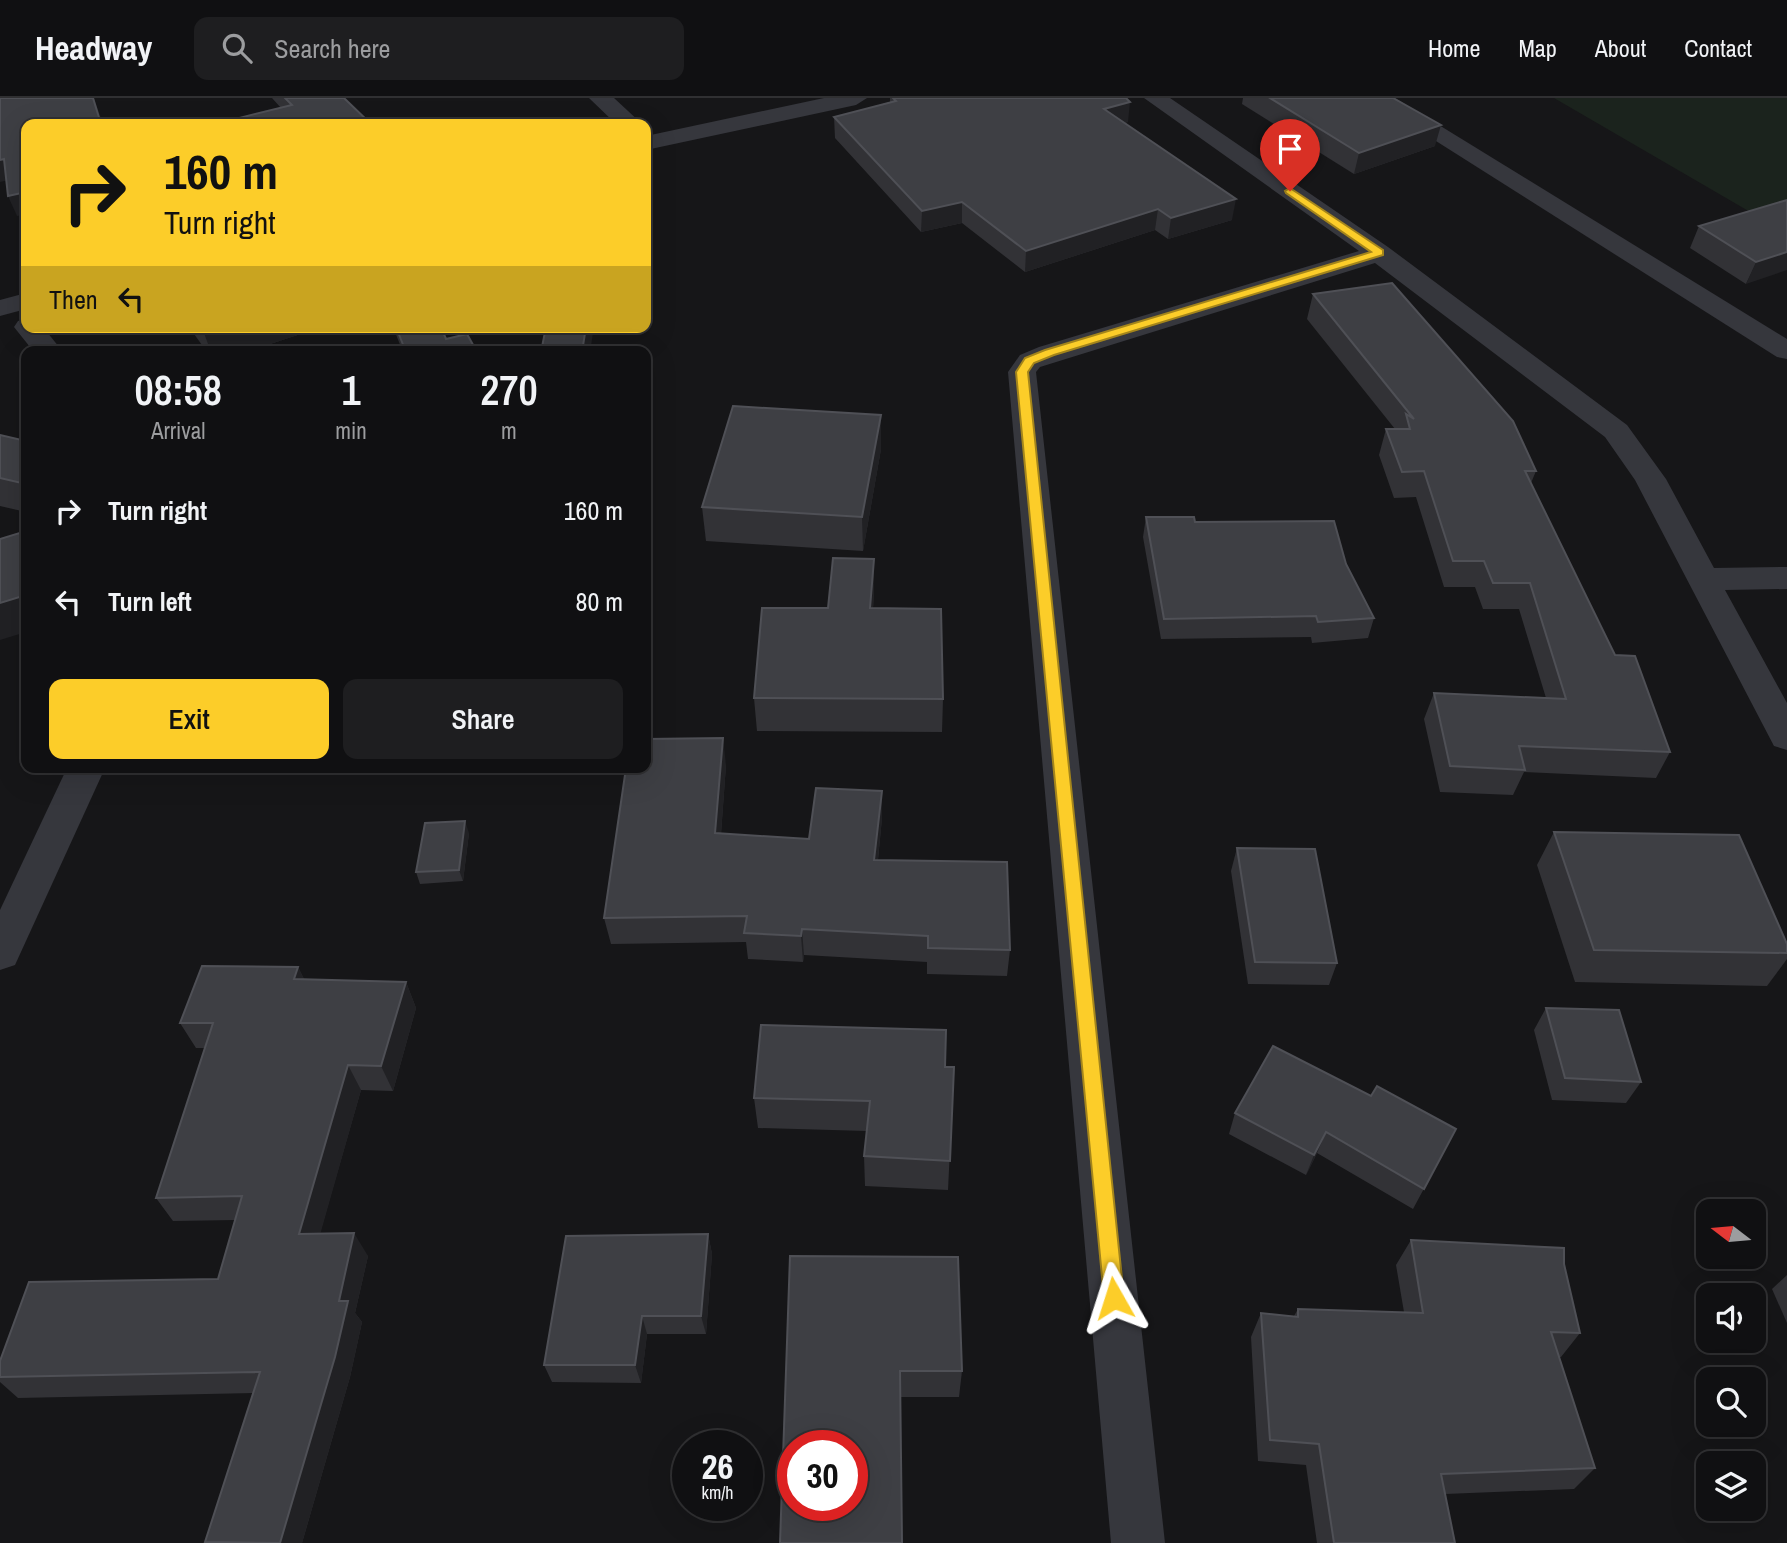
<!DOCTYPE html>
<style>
body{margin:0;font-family:"Archivo Narrow",sans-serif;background:#1e1e20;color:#f1f3f6;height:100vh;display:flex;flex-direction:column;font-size:26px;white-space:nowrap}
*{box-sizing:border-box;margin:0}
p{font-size:23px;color:#9c9d9f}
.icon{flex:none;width:38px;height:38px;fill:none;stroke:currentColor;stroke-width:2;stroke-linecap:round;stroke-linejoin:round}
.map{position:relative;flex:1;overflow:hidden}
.panel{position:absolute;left:21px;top:248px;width:630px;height:427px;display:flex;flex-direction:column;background:#101012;border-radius:14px;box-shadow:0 7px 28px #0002,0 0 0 2px #303032}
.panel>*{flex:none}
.guide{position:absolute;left:21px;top:21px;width:630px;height:214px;border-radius:14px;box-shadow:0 7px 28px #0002,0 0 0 2px #303032;background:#fccd29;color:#111;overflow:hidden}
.needle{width:46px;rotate:286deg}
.fabs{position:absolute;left:1696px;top:1101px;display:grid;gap:14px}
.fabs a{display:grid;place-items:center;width:70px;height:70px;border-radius:14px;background:#101012;box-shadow:0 7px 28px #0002,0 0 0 2px #303032;font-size:35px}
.speed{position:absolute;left:672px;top:1332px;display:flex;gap:14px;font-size:35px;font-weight:700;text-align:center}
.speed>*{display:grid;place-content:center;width:91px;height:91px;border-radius:50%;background:#101012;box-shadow:0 7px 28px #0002,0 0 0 2px #303032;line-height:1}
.speed small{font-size:18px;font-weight:400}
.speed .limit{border:10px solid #d22;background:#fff;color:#111}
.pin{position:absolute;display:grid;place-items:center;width:60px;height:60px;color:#fff;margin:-72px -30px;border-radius:50% 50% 50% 0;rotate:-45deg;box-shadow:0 0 7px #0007}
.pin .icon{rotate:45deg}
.me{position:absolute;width:77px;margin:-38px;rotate:354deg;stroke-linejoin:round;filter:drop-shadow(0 0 5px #0008)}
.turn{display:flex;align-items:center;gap:24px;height:147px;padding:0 28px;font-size:32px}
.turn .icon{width:91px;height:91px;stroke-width:2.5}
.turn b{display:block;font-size:49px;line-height:60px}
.then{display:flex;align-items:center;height:66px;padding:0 28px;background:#0003;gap:14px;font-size:26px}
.eta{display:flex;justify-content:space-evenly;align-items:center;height:119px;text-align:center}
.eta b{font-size:42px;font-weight:600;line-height:49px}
.primary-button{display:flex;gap:14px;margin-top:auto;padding:14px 28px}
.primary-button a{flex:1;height:80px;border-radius:14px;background:#fccd29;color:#111;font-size:28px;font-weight:600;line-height:80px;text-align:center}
.primary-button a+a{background:#1e1e20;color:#f1f3f6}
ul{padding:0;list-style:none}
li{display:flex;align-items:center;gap:21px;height:91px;padding:0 28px}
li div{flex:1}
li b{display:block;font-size:26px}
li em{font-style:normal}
header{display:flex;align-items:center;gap:42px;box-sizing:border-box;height:98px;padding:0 35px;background:#101012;border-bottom:2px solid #303032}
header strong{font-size:33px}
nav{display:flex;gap:38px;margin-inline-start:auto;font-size:24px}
.search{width:490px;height:63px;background:#1e1e20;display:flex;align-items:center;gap:18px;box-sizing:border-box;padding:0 24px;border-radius:14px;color:#9c9d9f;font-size:26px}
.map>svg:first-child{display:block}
.green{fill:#1b231d}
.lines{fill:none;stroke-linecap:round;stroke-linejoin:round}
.street{fill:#36373d;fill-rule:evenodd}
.wall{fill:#323236}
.shaded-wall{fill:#212124}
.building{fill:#3e3f44;stroke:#4f5056;stroke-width:2;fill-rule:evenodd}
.route{fill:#fccd29;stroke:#a4851b;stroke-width:2}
</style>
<header>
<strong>Headway</strong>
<div class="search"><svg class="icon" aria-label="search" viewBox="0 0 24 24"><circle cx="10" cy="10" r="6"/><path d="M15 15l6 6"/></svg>Search here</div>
<nav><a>Home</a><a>Map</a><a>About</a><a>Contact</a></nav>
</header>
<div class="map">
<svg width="1787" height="1445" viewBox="0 0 1787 1445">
<rect width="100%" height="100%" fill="#161618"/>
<!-- green -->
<polygon class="green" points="1554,0 1787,0 1787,113 1764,122"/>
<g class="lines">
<!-- street -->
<g class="street">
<polygon points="589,0 614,0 642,26 616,26"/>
<polygon points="824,0 867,0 856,7 646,52 646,38"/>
<polygon points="1144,0 1170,0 1388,149 1627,327 1666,381 1714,470 1787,469 1787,491 1725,492 1787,605 1787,652 1774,648 1635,382 1605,339 1375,165 1040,269 1036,274 1165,1445 1111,1445 1008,274 1020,257 1039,249 1359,153"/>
<polygon points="1368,0 1395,0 1787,241 1787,261 1777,259"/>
<polygon points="26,195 26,211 0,218 0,202"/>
<polygon points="26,221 26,229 43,229 63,254 34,254 14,229 18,223"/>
<polygon points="67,670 105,670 15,867 0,872 0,812"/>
</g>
</g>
<!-- wall -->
<g class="wall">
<polygon points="272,0 344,0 371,26 241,26 239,20 281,10"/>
<polygon points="890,0 1126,0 1128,24 1124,25 1232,122 1168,141 1155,132 1025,174 962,125 921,134 835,40 834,19 890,4"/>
<polygon points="1243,0 1393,0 1435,48 1354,76 1242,6"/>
<polygon points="1787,102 1746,186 1690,150 1699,128"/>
<polygon points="1313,196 1536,373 1531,385 1615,557 1670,654 1656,680 1524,674 1513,697 1440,694 1424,621 1434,595 1546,600 1519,511 1483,511 1475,489 1444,489 1416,399 1394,400 1379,357 1386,331 1395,331 1307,221"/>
<polygon points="189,229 322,229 246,254 207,254"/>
<polygon points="393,229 441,229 446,241 477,254 403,254"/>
<polygon points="0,337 26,343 26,414 0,408"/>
<polygon points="881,351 863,453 706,443 702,409"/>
<polygon points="1146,419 1195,424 1346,466 1374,520 1368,540 1312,545 1311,539 1161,541 1143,439"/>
<polygon points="874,494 873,510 943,601 942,634 757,633 754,600 828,510"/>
<polygon points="726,667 721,736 809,741 882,693 882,720 878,762 1010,852 1007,878 927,876 927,864 804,857 803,864 748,861 746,844 611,846 604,820"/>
<polygon points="1554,734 1787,846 1787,861 1767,888 1575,884 1537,767"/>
<polygon points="469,735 463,783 420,786 416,774"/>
<polygon points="1237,750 1337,865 1329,887 1248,886 1231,773"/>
<polygon points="298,869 304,881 406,884 416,910 393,993 361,992 320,1135 368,1158 355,1215 362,1224 350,1279 302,1445 206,1445 205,1444 254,1295 18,1300 0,1284 0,1263 218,1181 235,1122 173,1123 156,1100 205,950 196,950 180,925"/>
<polygon points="1546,910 1641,984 1626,1005 1552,1002 1534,932"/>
<polygon points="945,969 954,969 948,1092 865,1088 864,1058 867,1033 758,1030 754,1000"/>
<polygon points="1371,998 1456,1031 1413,1111 1317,1055 1306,1077 1229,1036 1235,1015"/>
<polygon points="708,1136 712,1156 706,1236 647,1236 641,1285 552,1284 544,1267"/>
<polygon points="1411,1142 1564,1166 1580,1235 1561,1259 1559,1259 1595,1370 1574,1391 1445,1396 1455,1445 1317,1445 1306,1367 1258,1363 1251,1239 1261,1215 1294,1218 1298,1211 1404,1214 1396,1167"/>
<polygon points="790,1158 962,1273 959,1299 900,1299"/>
<polygon points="1787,1177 1787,1225 1772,1191"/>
</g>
<!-- shaded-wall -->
<g class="shaded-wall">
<polygon points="93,0 94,0 103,26 101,26"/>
<polygon points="1130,4 1128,24 1102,31 1104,11"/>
<polygon points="1441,27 1435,48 1354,76 1359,55"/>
<polygon points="4,61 13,81 0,84 0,62"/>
<polygon points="26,94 26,116 17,118 8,98"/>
<polygon points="1236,101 1232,122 1168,141 1171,120"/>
<polygon points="962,104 962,125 921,134 922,113"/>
<polygon points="1158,111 1155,132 1025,174 1026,153"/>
<polygon points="1787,154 1787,172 1746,186 1756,164"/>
<polygon points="221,229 322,229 246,254 211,254 204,235"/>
<polygon points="586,229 594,229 590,254 582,254"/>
<polygon points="881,317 881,351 863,453 862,419"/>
<polygon points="874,461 874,494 871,544 870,510"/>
<polygon points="26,497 26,534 0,542 0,505"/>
<polygon points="723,640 726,667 719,762 715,735"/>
<polygon points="882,693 882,720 875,789 874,762"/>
<polygon points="465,723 469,735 463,783 459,772"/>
<polygon points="802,831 804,857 803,864 801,838"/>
<polygon points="298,869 311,895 294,881"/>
<polygon points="406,884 416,910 393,993 381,968"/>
<polygon points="348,967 361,992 314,1158 299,1136"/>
<polygon points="1326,1034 1317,1055 1306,1077 1314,1057"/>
<polygon points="354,1135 368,1158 355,1215 362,1224 350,1279 302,1445 280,1445 339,1203"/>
<polygon points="708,1136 712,1156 706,1236 701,1218"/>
<polygon points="642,1218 647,1236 641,1285 635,1267"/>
</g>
<!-- building -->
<g class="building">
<polygon points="0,0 93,0 101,26 26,26 26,94 8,98 4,61 0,62"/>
<polygon points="285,0 344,0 371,26 244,26 239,20 292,7"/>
<polygon points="893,0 1126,0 1130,4 1104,11 1236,101 1171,120 1158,111 1026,153 962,104 922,113 834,19 896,3"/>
<polygon points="1270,0 1393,0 1441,27 1359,55"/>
<polygon points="1787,102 1787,154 1756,164 1699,128"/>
<polygon points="1392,185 1513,323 1536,373 1525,373 1615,557 1635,558 1670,654 1519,648 1525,672 1450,668 1434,595 1566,601 1530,485 1493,485 1484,463 1453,463 1424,373 1402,374 1386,331 1410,331 1406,316 1414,321 1313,196"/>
<polygon points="199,229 221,229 204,235"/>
<polygon points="396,229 441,229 446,241 467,236 477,254 406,254"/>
<polygon points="546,229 586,229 582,254 541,254"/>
<polygon points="733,308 881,317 862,419 702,409"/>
<polygon points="0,337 26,343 26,386 0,380"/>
<polygon points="1146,419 1194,419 1195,424 1334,423 1346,466 1374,520 1318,524 1316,518 1164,521"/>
<polygon points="26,433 26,497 0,505 0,441"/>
<polygon points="833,460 874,461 870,510 941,511 943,601 754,600 762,510 828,510"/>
<polygon points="723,640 715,735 809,741 816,690 882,693 874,762 1007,764 1010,852 928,850 928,838 802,831 801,838 744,835 747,818 604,820 626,670 646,670 646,641"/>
<polygon points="465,723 459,772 416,774 425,725"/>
<polygon points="1554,734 1739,737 1787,846 1787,855 1594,852"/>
<polygon points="1237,750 1315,751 1337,865 1255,864"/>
<polygon points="202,868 298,869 294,881 406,884 381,968 348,967 299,1136 354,1135 339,1203 348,1203 335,1259 280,1445 205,1444 260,1274 0,1279 0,1263 29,1184 218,1181 242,1098 156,1100 213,925 180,925"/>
<polygon points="1546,910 1619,912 1641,984 1565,980"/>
<polygon points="761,927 946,932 945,969 954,969 950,1063 864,1058 870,1003 754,1000"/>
<polygon points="1273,948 1371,998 1377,988 1456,1031 1424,1091 1326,1034 1314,1057 1235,1015"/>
<polygon points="708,1136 701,1218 642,1218 635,1267 544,1267 566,1138"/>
<polygon points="1411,1142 1564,1150 1564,1166 1580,1235 1551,1234 1595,1370 1441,1376 1455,1445 1334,1445 1319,1346 1270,1342 1261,1215 1298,1219 1298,1211 1423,1215"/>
<path d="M790,1158L958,1159L962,1273H900L902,1445H780ZM793,1348H852V1407H793Z"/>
</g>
<!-- route -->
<polygon class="route" points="1290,90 1383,152 1383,157 1054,257 1034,265 1028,274 1124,1200 1121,1207 1114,1209 1107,1207 1104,1200 1016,274 1025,260 1045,252 1371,154 1286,95 1285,93"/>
</svg>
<div class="fabs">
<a><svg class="needle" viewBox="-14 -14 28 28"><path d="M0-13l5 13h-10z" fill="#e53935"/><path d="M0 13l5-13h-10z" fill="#9c9d9f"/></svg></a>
<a><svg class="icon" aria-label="sound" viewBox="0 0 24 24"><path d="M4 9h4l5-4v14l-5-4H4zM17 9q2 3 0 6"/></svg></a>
<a><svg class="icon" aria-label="search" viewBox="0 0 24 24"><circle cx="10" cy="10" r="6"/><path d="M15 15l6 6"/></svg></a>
<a><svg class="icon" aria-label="layers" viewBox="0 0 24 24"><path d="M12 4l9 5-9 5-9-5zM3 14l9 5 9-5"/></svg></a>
</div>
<div class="speed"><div>26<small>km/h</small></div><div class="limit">30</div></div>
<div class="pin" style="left:1290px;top:93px;background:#d93025"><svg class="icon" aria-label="arrive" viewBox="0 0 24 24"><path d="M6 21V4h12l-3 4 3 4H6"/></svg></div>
<svg class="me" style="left:1114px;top:1200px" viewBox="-20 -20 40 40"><path d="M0-17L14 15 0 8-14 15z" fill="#fccd29" stroke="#fff" stroke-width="4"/></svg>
<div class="guide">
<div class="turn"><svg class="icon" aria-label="right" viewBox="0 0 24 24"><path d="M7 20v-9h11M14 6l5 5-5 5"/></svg><div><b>160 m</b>Turn right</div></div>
<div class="then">Then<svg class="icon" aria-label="left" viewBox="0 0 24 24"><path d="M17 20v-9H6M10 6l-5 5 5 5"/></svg></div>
</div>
<section class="panel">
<div class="eta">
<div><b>08:58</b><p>Arrival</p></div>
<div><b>1</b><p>min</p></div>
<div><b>270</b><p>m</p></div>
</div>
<ul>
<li><svg class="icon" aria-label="right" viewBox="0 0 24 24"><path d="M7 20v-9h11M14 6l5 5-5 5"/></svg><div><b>Turn right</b></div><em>160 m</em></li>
<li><svg class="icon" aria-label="left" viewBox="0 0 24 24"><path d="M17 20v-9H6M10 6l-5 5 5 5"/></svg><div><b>Turn left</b></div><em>80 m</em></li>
</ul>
<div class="primary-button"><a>Exit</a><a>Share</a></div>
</section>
</div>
